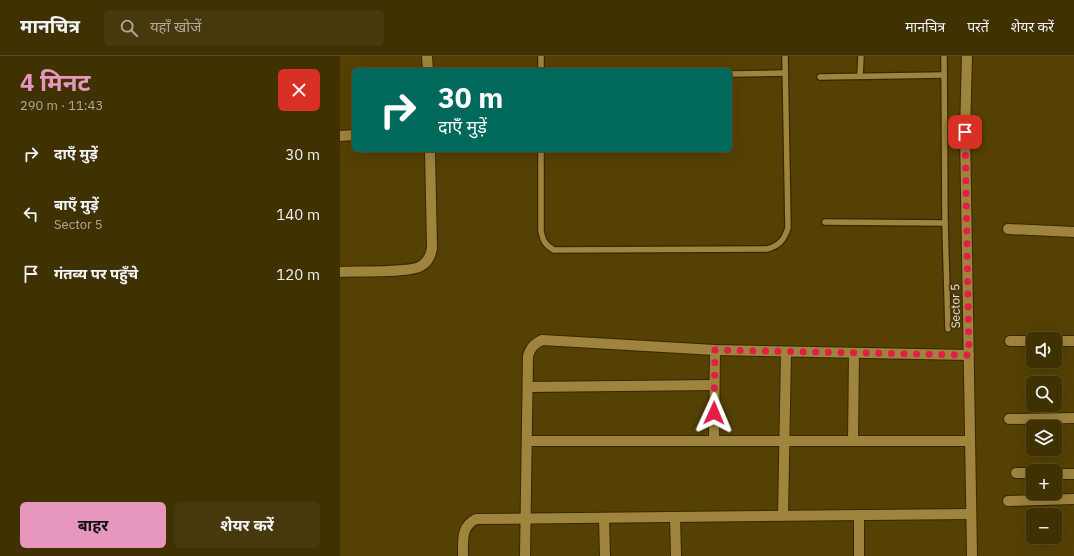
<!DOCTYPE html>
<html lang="hi">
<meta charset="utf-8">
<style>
body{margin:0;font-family:"IBM Plex Sans","Noto Sans Devanagari",sans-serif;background:#47390d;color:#f1f3f6;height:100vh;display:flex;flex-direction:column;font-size:15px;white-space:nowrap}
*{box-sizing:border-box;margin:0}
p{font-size:13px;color:#aea99a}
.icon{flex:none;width:22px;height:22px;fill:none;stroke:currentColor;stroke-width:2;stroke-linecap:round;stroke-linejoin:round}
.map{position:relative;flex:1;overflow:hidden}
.panel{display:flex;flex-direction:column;background:#403103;width:340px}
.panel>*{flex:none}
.hud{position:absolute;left:12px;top:12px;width:380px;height:84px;border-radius:6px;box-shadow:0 4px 16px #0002,0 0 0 1px #594c25;background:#00695c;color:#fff;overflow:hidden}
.controls{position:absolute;left:686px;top:276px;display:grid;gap:8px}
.controls a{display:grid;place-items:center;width:36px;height:36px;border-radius:6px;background:#403103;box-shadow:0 4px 16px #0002,0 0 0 1px #594c25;font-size:20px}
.pin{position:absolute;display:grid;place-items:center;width:34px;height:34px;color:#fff;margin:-17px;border-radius:8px;box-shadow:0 2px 6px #0006}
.me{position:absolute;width:44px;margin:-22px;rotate:1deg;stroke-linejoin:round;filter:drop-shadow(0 0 3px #0008)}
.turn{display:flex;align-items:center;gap:14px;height:84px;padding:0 20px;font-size:18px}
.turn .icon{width:52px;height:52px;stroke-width:2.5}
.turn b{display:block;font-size:28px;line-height:34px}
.round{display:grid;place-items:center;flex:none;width:42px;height:42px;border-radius:6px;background:#47390d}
.headline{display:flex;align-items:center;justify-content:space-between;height:68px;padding:0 20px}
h1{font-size:24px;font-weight:700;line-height:30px;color:#e797bd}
.action{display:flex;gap:8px;margin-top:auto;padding:8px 20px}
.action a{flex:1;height:46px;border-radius:6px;background:#e797bd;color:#111;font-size:16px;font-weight:700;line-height:46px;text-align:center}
.action a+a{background:#47390d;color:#f1f3f6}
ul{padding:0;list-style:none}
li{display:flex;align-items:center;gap:12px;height:60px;padding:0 20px}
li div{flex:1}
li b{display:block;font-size:15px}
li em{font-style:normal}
header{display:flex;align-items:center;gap:24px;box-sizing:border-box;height:56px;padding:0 20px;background:#403103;border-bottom:1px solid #594c25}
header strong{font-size:19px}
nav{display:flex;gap:22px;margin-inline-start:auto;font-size:14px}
.search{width:280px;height:36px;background:#47390d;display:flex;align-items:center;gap:10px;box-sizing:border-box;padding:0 14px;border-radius:6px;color:#aea99a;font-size:15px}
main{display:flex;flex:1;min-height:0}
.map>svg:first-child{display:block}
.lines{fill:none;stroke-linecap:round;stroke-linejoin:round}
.service-casing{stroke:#362801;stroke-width:8}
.minor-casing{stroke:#362801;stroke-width:12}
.service{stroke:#9f843e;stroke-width:5.5}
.minor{stroke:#9f843e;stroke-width:10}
.route{stroke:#e11d48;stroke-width:7;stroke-dasharray:0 12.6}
.labels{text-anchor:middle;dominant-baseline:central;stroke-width:4;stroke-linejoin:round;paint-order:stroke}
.street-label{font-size:12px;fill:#f0e2c0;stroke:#463812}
</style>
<header>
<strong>मानचित्र</strong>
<div class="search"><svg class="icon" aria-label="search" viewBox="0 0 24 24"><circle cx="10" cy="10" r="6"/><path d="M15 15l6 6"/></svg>यहाँ खोजें</div>
<nav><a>मानचित्र</a><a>परतें</a><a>शेयर करें</a></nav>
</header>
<main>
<section class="panel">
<div class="headline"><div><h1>4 मिनट</h1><p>290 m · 11:43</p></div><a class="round" style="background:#d93025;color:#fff"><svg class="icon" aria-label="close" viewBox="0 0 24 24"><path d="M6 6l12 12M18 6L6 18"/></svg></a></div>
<ul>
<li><svg class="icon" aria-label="right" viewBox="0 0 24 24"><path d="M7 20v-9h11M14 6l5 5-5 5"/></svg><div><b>दाएँ मुड़ें</b></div><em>30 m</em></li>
<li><svg class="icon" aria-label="left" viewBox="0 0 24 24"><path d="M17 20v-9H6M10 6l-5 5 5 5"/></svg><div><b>बाएँ मुड़ें</b><p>Sector 5</p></div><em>140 m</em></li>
<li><svg class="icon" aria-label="arrive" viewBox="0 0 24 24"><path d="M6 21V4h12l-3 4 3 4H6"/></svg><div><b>गंतव्य पर पहुँचे</b></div><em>120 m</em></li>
</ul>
<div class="action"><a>बाहर</a><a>शेयर करें</a></div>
</section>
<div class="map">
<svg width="734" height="500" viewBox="0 0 734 500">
<rect width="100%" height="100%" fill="#554104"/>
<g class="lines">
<defs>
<g id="service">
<polyline points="201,0 201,14"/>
<polyline points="604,0 605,167 608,273"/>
<polyline points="390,18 445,17"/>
<polyline points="520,20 521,0"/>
<polyline points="480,21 604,19"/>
<path d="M201,94V175C203,185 205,189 214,194L427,193C439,190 444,184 448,172L445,0"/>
<polyline points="485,166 605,167"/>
</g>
<g id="minor">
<polyline points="87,0 88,14"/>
<polyline points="627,0 625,76 632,500"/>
<polyline points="0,80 14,79"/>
<polyline points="668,173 734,176"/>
<path d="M0,216C15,215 71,217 81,210C88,206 91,199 92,192L90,94"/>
<polyline points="670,285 693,285"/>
<polyline points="715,285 734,285"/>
<polyline points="188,331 374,329"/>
<polyline points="669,363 734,362"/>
<polyline points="187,385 630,385"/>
<polyline points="374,385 375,294"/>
<polyline points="513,385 514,297"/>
<polyline points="676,417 693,417"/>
<polyline points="715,418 734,418"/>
<polyline points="668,445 734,443"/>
<polyline points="519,459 519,500"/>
<polyline points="443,460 446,296"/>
<polyline points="335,461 336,500"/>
<polyline points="264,462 265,500"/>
<path d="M123,500C123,485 121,470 136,463L631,458"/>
<path d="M185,500L188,300C191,291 194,288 202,284L375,294L629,299"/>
</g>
</defs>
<!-- service casing -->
<use href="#service" class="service-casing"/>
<!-- minor casing -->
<use href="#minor" class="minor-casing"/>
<!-- service -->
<use href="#service" class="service"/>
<!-- minor -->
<use href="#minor" class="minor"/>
</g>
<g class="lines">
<!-- route -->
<polyline class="route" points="374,357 375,294 629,299 625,76"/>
</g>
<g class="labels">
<!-- street labels -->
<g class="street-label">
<text transform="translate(615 250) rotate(-91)">Sector 5</text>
</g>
</g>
</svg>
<div class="controls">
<a><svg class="icon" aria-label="sound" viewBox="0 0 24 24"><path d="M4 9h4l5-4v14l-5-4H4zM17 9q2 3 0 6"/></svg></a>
<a><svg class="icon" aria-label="search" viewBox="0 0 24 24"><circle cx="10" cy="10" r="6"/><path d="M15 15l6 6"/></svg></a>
<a><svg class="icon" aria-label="layers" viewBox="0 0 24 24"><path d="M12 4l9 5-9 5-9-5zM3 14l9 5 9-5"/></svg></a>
<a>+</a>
<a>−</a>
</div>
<div class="pin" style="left:625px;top:76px;background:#d93025"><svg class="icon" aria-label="arrive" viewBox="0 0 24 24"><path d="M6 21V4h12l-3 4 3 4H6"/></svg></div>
<svg class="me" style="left:374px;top:357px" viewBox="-20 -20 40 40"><path d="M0-17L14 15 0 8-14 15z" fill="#e11d48" stroke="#fff" stroke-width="4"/></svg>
<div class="hud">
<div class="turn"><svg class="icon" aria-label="right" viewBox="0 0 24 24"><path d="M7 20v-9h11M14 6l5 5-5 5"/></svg><div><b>30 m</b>दाएँ मुड़ें</div></div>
</div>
</div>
</main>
